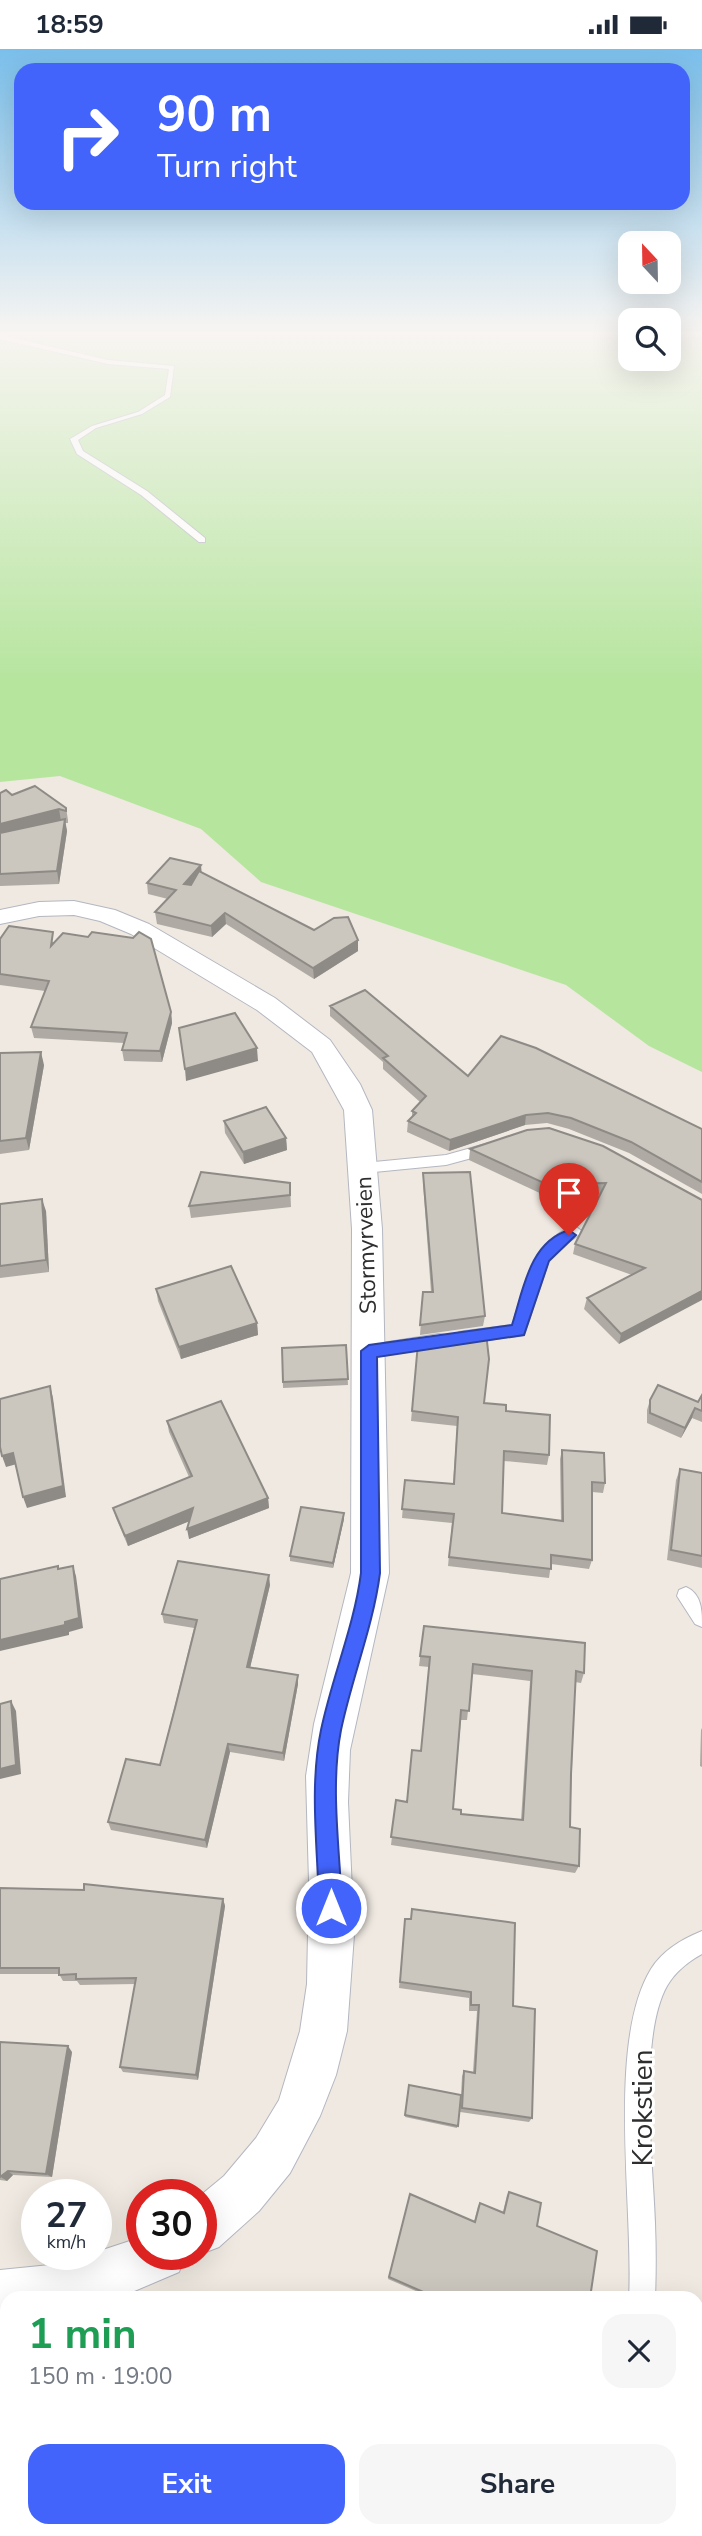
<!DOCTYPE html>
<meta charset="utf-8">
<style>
body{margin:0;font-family:"Nunito Sans",sans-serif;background:#f6f6f7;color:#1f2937;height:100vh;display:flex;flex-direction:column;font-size:26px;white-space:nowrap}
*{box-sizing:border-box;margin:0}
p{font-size:23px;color:#747a83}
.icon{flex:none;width:38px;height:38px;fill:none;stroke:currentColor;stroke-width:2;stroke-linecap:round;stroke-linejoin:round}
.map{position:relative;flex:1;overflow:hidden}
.panel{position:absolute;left:0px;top:2242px;width:704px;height:247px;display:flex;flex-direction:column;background:#fff;border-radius:21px 21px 0 0;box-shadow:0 7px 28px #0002}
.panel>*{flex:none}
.hud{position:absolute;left:14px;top:14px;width:676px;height:147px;border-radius:21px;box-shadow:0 7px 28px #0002;background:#4264fb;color:#fff;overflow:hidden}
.needle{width:46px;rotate:338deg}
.fabs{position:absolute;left:618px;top:182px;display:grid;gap:14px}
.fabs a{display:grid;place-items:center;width:63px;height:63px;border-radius:14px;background:#fff;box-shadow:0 7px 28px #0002;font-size:35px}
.speed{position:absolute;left:21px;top:2130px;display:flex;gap:14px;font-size:35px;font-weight:700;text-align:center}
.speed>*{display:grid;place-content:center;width:91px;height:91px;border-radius:50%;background:#fff;box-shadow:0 7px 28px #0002;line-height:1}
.speed small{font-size:18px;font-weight:400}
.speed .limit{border:10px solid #d22;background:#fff;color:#111}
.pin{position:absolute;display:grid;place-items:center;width:60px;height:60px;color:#fff;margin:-72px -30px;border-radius:50% 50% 50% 0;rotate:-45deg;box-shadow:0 0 7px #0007}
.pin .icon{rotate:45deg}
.me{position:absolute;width:77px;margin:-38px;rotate:0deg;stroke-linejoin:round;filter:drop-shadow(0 0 5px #0008)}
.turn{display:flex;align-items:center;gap:24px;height:147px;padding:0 28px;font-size:32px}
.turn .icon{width:91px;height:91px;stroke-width:2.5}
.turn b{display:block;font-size:49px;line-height:60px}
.round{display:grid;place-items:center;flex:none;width:74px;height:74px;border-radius:21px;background:#f6f6f7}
.head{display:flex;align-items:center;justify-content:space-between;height:119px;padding:0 28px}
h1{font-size:42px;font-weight:700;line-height:52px;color:#1e9e55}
.cta{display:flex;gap:14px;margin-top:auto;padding:14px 28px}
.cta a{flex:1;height:80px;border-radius:21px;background:#4264fb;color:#fff;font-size:28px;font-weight:700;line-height:80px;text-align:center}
.cta a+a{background:#f6f6f7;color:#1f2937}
.status{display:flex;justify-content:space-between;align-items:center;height:49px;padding:0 35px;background:#fff;direction:ltr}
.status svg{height:19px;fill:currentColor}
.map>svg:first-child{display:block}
.green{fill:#b6e59e}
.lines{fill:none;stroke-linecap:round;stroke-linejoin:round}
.service-casing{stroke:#b4b7c1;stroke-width:2}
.minor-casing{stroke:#b4b7c1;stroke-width:2}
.service{fill:#fff;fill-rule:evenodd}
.minor{fill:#fff;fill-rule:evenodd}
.wall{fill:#afaba4;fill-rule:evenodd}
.shaded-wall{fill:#8e8b86}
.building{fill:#cbc7bf;stroke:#8e8b86;stroke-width:2;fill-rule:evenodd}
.route{fill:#4264fb;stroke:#2b41a3;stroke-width:2}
.labels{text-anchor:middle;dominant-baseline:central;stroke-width:6;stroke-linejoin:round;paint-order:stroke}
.street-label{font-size:23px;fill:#2e2e2e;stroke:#fff}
.near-street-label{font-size:28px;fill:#2e2e2e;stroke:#fff}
</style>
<div class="status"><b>18:59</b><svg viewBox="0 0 49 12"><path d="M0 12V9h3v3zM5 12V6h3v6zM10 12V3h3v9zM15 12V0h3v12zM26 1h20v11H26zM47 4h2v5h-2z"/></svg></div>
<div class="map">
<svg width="702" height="2487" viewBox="0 0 702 2487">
<rect width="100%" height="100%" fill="#efe9e1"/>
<!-- green -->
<polygon class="green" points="0,284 630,284 630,310 668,310 669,284 702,284 702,1023 649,997 566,936 261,833 201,780 60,727 0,733"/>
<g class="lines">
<defs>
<g id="service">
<polygon points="0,286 108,311 174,317 170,348 142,365 96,379 78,391 83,402 147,442 205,489 205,493 199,493 141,446 77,405 70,390 92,377 138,363 165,346 169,320 108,315 0,290"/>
<polygon points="489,1094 496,1099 494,1103 446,1116 364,1124 357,1119 364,1114 446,1106"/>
<path d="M575,1177L583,1183L557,1201L549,1211L524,1286L465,1294L459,1293L457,1288L459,1283L465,1282L512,1276C525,1238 531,1191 575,1177Z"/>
<polygon points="439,1285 445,1286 447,1291 445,1296 439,1297 369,1308 363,1307 361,1302 363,1297 369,1296"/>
<path d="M686,1538C702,1545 702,1562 702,1578L695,1575L677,1547L679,1541Z"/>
<path d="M702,1882V1905C689,1912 675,1923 667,1937C638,1989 653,2113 655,2174C656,2199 656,2224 655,2249H629C634,2160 606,1994 651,1920C663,1901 682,1890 702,1882Z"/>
<polygon points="7,2280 7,2339 0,2342 0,2283"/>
<polygon points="285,2482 318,2482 320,2487 287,2487"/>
<polygon points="509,2482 539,2482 537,2487 507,2487"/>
</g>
<g id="minor">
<polygon points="74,852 115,861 149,875 275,949 330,991 360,1035 372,1061 382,1180 389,1524 350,1701 348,1753 354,1886 347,1982 336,2026 320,2067 290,2124 259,2162 219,2198 201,2205 201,2146 224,2127 256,2089 279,2051 300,1982 307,1935 309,1833 306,1727 314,1675 351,1524 352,1180 344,1061 312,1003 257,961 131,885 100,872 74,866 39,867 0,875 0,861 39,853"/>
<polygon points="142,2188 142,2205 186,2205 179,2223 118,2249 7,2249 7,2273 0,2273 0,2221 60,2215"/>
</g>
</defs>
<!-- service casing -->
<use href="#service" class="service-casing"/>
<!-- minor casing -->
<use href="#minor" class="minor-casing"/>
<!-- service -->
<use href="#service" class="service"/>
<!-- minor -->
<use href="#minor" class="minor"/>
</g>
<!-- wall -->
<g class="wall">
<polygon points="0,744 66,759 68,771 68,774 65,774 67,782 59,835 0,837"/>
<polygon points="201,816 201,823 314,881 358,891 358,902 314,930 226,875 212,888 157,875 155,863 168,850 148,845 147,834"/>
<polygon points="0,890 55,893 171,963 172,974 162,1013 124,1012 122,1001 124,994 34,989 31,978 45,942 0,936"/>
<polygon points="330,957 468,1027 702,1080 702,1145 629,1104 569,1080 547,1074 525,1076 449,1102 407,1083 408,1072 412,1068 412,1062 420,1053 383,1020 383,1013 330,967"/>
<polygon points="0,1004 44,1016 29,1101 0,1105"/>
<polygon points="224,1072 286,1089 287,1101 244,1115 225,1084"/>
<polygon points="470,1100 702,1151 619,1295 584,1260 587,1249 632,1226 573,1205 575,1195 601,1145 544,1146 469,1111"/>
<polygon points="423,1124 485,1267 483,1277 420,1286 423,1243 431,1243 423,1134"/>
<polygon points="290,1134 291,1158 191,1169 189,1157"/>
<polygon points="0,1155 46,1162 49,1223 0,1229"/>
<polygon points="156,1240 257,1274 258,1286 181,1310 158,1252"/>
<polygon points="418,1294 484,1354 506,1362 549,1406 547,1416 504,1412 502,1464 561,1472 560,1410 562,1401 605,1434 603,1444 592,1443 592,1511 589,1520 551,1515 549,1529 448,1517 452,1474 402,1469 405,1431 453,1435 457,1377 411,1372"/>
<polygon points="346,1296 348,1336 283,1339 282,1299"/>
<polygon points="702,1346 702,1373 692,1369 681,1389 647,1374 647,1361 650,1351 698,1353"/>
<polygon points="167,1372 268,1449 269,1459 189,1490 189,1472 128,1497 116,1469 113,1459 189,1428 169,1383"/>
<polygon points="680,1420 702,1424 702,1519 667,1511 676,1431"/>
<polygon points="344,1470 333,1519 290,1512 290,1507"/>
<polygon points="270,1536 250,1619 298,1626 298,1635 284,1712 230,1703 207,1799 111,1781 108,1773 160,1716 194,1579 164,1574 162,1565"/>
<path d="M424,1577L584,1624L581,1634L575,1633L570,1778L579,1817L575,1824L391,1796L396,1751L407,1753L421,1702L429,1618L419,1617ZM472,1625L530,1632L521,1771L461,1765L453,1760L461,1671H467Z"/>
<polygon points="702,1679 702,1718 700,1717 701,1681"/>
<polygon points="0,1839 223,1850 225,1857 198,2031 123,2023 120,2018 135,1935 80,1936 77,1932 63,1932 59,1925 0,1925"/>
<polygon points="405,1870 513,1957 532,2069 529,2073 460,2063 457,2079 405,2068 409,2036 461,2046 462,2027 464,2022 473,2023 477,1962 469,1962 469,1949 399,1939"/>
<polygon points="0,1993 72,2003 52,2128 13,2126 7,2132 0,2131"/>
<polygon points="509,2143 590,2249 432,2249 388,2230 410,2145 474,2173 478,2157 480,2154 503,2163 507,2146"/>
</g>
<!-- shaded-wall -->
<g class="shaded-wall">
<polygon points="59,760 61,772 0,787 0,775"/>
<polygon points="65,770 67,782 59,835 57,822"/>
<polygon points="201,816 202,827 185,846 184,835"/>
<polygon points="225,864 226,875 212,888 211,877"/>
<polygon points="358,891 358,902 314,930 313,919"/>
<polygon points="171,963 172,974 162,1013 160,1002"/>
<polygon points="257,999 258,1012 186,1032 185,1020"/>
<polygon points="41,1003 44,1016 29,1101 26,1089"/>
<polygon points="526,1066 525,1076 449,1102 450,1091"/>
<polygon points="286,1089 287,1101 244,1115 243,1103"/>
<polygon points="42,1150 46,1162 49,1223 46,1211"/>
<polygon points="702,1242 702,1251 619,1295 621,1285"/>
<polygon points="257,1274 258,1286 181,1310 179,1298"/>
<polygon points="50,1337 53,1349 66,1448 27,1459 23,1448"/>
<polygon points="695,1359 692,1369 681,1389 685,1379"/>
<polygon points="13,1404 17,1415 6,1418 2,1407"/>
<polygon points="268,1449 269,1459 189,1490 187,1480"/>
<polygon points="193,1459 195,1470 128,1497 125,1487"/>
<polygon points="344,1464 344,1470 333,1519 333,1514"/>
<polygon points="73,1517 76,1527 83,1579 69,1583 69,1586 0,1602 0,1591 65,1573"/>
<polygon points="269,1526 270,1536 248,1627 247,1618"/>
<polygon points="298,1626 298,1635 284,1712 283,1704"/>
<polygon points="11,1652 16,1662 21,1725 0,1730 0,1720"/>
<polygon points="228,1695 230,1703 207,1799 205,1791"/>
<polygon points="223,1850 225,1857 198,2031 196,2026"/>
<polygon points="68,1997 72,2003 52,2128 46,2125"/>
<polygon points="8,2122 13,2126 7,2132 1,2128"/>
</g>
<!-- building -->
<g class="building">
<polygon points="35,737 66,759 66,762 59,760 0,775 0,744 6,741 12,746"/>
<polygon points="65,770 57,822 0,825 0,784"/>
<polygon points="170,809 201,816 184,835 191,836 199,822 314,881 334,869 348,868 358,891 313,919 225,864 211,877 155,863 176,841 147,834"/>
<polygon points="9,877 53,883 51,897 63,884 88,888 92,883 133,889 139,883 151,890 171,963 160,1002 122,1001 127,984 31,978 49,932 0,925 0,890"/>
<polygon points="365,941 468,1027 501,987 536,999 702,1080 702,1133 631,1093 571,1069 548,1064 526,1066 450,1091 408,1072 416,1064 412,1062 426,1047 383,1009 388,1007 330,957"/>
<polygon points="235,964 257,999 185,1020 179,979"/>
<polygon points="41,1003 26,1089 0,1092 0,1004"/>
<polygon points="266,1058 286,1089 243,1103 224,1072"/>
<polygon points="549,1079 603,1097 702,1151 702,1242 621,1285 587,1249 645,1219 575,1195 606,1134 546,1135 470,1100 527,1081"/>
<polygon points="201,1123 290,1134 290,1146 189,1157"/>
<polygon points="470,1123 485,1267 420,1276 423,1243 433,1243 423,1124"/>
<polygon points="42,1150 46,1211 0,1217 0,1155"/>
<polygon points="231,1217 257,1274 179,1298 156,1240"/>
<polygon points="486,1284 489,1310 484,1354 506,1356 506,1362 550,1366 549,1406 504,1402 502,1464 563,1472 562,1401 604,1404 605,1434 592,1433 592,1511 551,1506 551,1520 449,1508 454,1465 402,1460 405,1431 454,1435 458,1368 412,1362 418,1294"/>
<polygon points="346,1296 348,1330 283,1333 282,1299"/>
<polygon points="658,1336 698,1353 702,1346 702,1362 695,1359 685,1379 650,1364 650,1351"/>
<polygon points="50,1337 63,1437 23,1448 13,1404 2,1407 0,1398 0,1350"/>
<polygon points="221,1352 268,1449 187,1480 193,1459 125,1487 113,1459 192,1427 167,1372"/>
<polygon points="680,1420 702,1424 702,1507 671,1501"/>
<polygon points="301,1458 344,1464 333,1514 290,1507"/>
<polygon points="178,1512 269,1526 247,1618 298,1626 283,1704 228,1695 205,1791 108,1773 126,1710 160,1716 175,1659 197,1571 162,1565"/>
<polygon points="58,1517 58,1520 73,1517 79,1569 65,1573 65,1576 0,1591 0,1530"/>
<path d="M424,1577L585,1594L584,1624L576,1622L571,1725L570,1778L580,1780L579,1817L391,1788L396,1751L407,1753L412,1701L421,1702L430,1608L420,1607ZM473,1615L532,1622L523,1771L461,1765V1761L453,1760L461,1661L469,1662Z"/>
<polygon points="11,1652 16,1716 0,1720 0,1655"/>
<polygon points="84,1835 223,1850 196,2026 120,2018 136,1929 76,1930 76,1925 59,1926 59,1919 0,1919 0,1839 84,1841"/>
<polygon points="412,1860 515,1874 513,1957 535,1960 532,2069 462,2059 464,2022 475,2024 479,1956 471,1956 471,1943 400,1933 405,1870 411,1870"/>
<polygon points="0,1993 68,1997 46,2125 8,2122 0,2128"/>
<polygon points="409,2036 461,2046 458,2077 405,2066"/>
<polygon points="509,2143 541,2154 537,2177 597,2202 590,2249 437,2249 389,2228 410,2145 475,2173 480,2154 504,2164"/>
<polygon points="7,2460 7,2482 75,2482 73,2487 0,2487 0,2476"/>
</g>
<!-- sky -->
<linearGradient id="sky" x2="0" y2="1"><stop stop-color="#7abfeb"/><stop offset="0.45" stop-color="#f8f5f2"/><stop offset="1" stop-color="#f8f5f2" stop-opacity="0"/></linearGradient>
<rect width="702" height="632" fill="url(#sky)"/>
<!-- route -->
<path class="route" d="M569,1181L576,1186L549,1212L524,1286L377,1308L380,1524C373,1578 352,1628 341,1681C330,1738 340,1801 342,1859L338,1867L331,1870L323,1867L319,1859C318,1801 309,1738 321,1681C332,1628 354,1578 361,1524V1302L369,1296L512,1276C523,1242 529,1193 569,1181Z"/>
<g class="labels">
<!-- street labels -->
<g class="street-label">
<text transform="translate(366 1196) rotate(-92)">Stormyrveien</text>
</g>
<!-- near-street labels -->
<g class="near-street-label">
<text transform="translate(643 2059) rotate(-90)">Krokstien</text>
</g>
</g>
</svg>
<div class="fabs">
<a><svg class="needle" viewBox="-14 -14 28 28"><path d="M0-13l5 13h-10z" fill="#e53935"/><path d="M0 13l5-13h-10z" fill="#747a83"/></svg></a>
<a><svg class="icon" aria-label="search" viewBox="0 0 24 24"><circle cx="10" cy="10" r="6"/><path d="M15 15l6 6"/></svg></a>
</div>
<div class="speed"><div>27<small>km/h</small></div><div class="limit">30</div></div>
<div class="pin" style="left:569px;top:1186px;background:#d93025"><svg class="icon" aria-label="arrive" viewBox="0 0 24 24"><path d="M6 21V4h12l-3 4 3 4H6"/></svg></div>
<svg class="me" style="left:331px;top:1859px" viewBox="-20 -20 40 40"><circle r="17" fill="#4264fb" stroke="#fff" stroke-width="3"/><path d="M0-11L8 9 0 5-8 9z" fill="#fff"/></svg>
<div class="hud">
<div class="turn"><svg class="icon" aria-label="right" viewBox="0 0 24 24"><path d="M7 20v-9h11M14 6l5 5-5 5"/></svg><div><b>90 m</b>Turn right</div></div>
</div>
<section class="panel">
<div class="head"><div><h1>1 min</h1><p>150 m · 19:00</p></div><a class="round"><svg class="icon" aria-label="close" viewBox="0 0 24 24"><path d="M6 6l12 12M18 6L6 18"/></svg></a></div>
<div class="cta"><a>Exit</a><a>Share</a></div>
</section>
</div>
